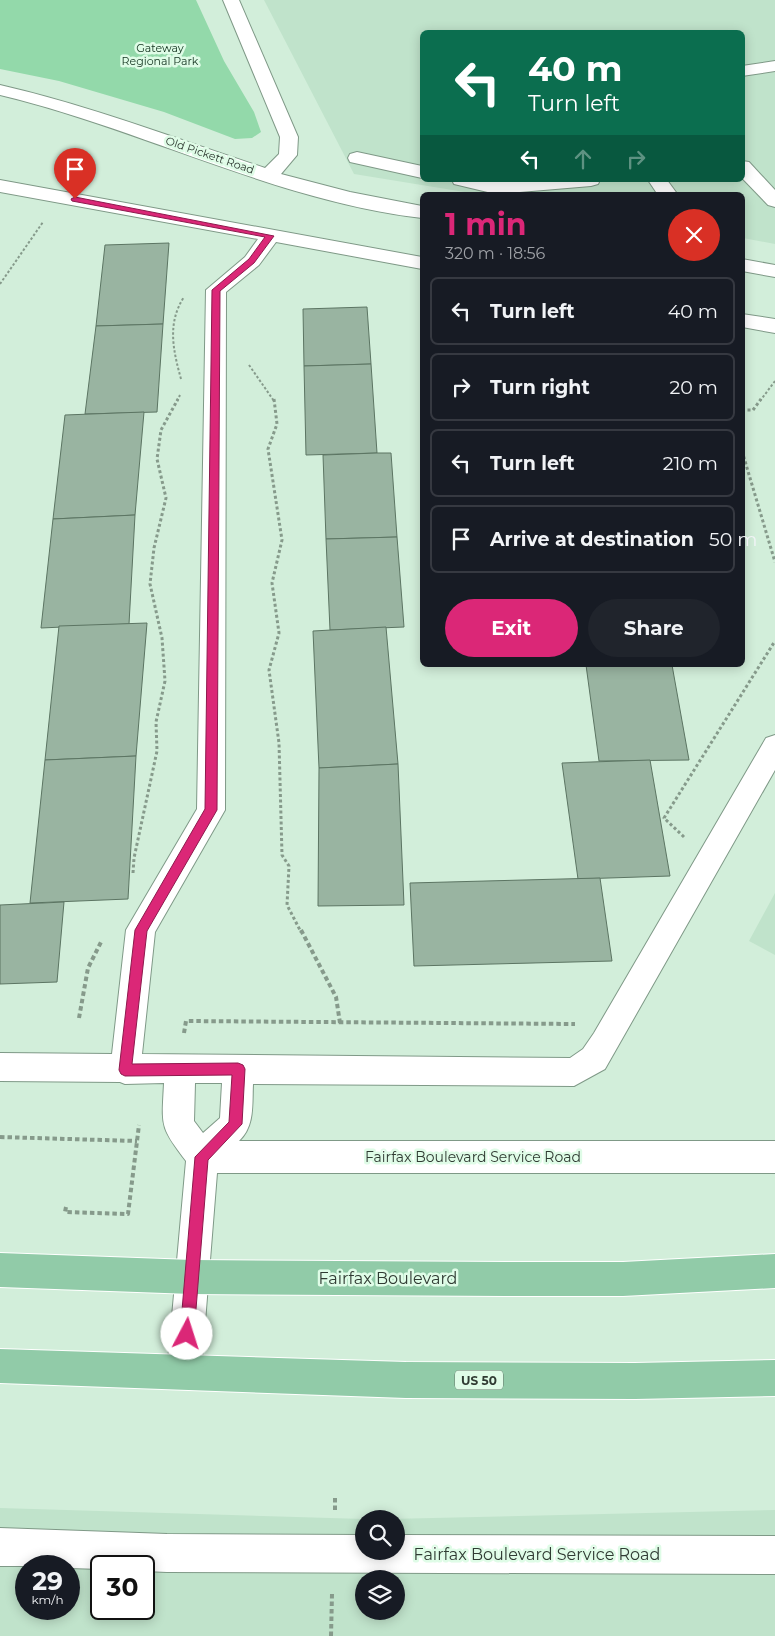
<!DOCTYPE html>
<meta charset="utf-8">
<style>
body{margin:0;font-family:Montserrat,sans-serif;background:#20242c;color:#f1f3f6;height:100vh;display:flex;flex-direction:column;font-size:19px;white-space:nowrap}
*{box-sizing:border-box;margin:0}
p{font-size:16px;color:#9ea1a6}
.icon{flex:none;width:28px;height:28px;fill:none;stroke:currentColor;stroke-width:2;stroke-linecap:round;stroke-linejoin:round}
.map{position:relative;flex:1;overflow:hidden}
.drawer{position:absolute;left:420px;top:192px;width:325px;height:475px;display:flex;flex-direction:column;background:#171b24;border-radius:8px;box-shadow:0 2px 12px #0003}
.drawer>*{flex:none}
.banner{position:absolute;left:420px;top:30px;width:325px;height:152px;border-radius:8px;box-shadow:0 2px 12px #0003;background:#0b6e4f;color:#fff;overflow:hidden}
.controls{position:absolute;left:355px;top:1510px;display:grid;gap:10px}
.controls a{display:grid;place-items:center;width:50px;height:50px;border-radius:50%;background:#171b24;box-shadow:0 2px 12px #0003;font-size:25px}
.speed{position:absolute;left:15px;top:1555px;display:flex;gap:10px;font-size:25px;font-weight:700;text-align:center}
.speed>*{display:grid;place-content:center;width:65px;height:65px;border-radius:50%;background:#171b24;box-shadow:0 2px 12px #0003;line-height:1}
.speed small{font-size:12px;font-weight:400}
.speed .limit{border:2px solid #111;border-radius:8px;background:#fff;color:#111}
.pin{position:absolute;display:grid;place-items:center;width:42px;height:42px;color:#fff;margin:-51px -21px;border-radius:50% 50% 50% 0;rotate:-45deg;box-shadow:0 0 5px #0007}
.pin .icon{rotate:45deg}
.me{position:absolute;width:55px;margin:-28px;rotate:5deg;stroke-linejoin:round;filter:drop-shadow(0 0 4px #0008)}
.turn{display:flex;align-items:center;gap:18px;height:105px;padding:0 25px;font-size:22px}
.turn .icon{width:65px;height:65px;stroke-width:2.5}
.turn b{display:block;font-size:35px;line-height:42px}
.lanes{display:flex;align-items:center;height:48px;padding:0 25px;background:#0003;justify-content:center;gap:25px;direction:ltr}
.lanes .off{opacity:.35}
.round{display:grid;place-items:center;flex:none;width:52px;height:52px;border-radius:26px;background:#20242c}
.summary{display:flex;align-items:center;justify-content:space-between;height:85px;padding:0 25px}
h1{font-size:30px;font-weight:700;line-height:38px;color:#db2777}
.primary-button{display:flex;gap:10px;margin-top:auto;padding:10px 25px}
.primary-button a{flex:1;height:58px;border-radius:30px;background:#db2777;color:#fff;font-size:20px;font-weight:700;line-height:58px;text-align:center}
.primary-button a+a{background:#20242c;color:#f1f3f6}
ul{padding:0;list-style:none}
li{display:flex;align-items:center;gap:15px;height:68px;margin:0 10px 8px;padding:0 15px;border:2px solid #363941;border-radius:8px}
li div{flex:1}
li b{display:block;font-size:19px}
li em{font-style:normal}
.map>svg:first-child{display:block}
.built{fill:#c0e3cb;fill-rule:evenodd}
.green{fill:#93d9aa}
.building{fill:#99b4a1;stroke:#5c7563}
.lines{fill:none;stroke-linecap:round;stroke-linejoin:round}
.minor-casing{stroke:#7f9987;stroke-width:2}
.major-casing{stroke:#fff;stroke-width:2}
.path-far2{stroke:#869a8b;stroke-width:2;stroke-dasharray:2.5 2;stroke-linecap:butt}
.path-far1{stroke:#869a8b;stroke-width:3;stroke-dasharray:3 2.5;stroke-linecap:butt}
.path{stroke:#869a8b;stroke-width:4;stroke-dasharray:4.5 3;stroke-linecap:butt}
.minor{fill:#fff;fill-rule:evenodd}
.major{fill:#91cba8;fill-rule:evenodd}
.route{fill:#db2777;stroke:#8e194d}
.labels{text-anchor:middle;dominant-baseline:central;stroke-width:5;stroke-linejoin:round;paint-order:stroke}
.far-park-label{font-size:11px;fill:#11311e;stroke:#dffce7}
.far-street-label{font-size:11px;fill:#303b33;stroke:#dffce7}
.shield{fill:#dffce7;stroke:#647569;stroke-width:1}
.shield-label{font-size:12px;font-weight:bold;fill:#303b33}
.street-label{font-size:14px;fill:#303b33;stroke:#dffce7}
.near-street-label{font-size:16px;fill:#303b33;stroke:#dffce7}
</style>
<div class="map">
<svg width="775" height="1636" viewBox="0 0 775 1636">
<rect width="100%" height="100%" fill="#d2eeda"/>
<!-- built -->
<g class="built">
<path d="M264,0H775V244L743,238L742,195H483L354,174ZM422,32H742V180H422Z"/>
<polygon points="775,893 775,955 749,941"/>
<path d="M0,1508L364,1519V1551H396V1519H389L775,1510V1636H0ZM26,1566H69V1609H26ZM101,1566H144V1609H101ZM364,1579H396V1611H364Z"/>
</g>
<!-- green -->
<polygon class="green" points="0,0 196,0 224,61 254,112 261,132 252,138 235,139 164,112 59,81 0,69"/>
<!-- building -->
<g class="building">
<polygon points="169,243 163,324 96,326 105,245"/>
<polygon points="367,307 371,364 304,366 303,309"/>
<polygon points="163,324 157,412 85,414 96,326"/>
<polygon points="371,364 377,453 306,455 304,366"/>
<polygon points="144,412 135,515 53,519 65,415"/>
<polygon points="377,453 391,453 397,537 326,539 323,455"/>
<polygon points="135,515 129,624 41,628 53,519"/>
<polygon points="397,537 404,627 330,630 326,539"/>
<polygon points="147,623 136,756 45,760 59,626"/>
<polygon points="386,627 398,764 319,768 313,631"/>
<polygon points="586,665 672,665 689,760 599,761"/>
<polygon points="136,756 128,899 30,903 45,760"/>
<polygon points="650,760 670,876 578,879 562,763"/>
<polygon points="398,764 404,905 318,906 319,768"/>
<polygon points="600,878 612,961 414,966 410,883"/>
<polygon points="64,902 57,982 0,984 0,905"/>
</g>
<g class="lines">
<defs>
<g id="minor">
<path d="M223,0H239L298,137L297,155L281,174L350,192L422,206V218C276,201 143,129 0,95V85C91,106 177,139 265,168L279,154L280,137Z"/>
<polygon points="775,61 775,71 742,76 742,66"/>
<polygon points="357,152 422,166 422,178 350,162 348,158 350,154"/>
<polygon points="742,161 749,162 775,190 775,207 768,205 742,178"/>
<path d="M0,180L422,257V269L276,242L259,265L226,292L225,810L155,932L142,1054L570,1058L583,1049L594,1033L766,738L775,735V770L605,1069L574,1086L253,1084C252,1104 255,1126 239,1141H775V1173H217L201,1372L196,1384L184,1389L172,1384L167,1372L186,1161C159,1126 162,1126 164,1083L125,1084L120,1082L0,1081V1053L112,1054L126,930L197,809L206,290L245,257L258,239L0,192ZM195,1083H222L220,1118L203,1133L194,1121Z"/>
<polygon points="452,180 486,180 496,182 600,180 598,184 591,186 496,194 454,184"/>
<polygon points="648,180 667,180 678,195 658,195"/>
<polygon points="742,259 775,265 775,277 742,271"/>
<polygon points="742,314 775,319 775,333 742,327"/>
<polygon points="0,1528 167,1534 364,1535 364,1551 396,1551 396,1535 775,1536 775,1574 167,1572 144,1571 144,1566 101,1566 101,1569 69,1568 69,1566 0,1566"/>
</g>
<g id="major">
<polygon points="0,1253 192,1260 505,1262 623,1262 775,1254 775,1288 623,1296 505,1296 192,1294 0,1287"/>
<polygon points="0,1349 406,1362 635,1363 775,1360 775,1396 635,1399 406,1398 0,1383"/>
</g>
</defs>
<!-- minor casing -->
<use href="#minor" class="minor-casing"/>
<!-- major casing -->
<use href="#major" class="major-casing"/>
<!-- path-far2 -->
<g class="path-far2">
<polyline points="0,284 43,222"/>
<polyline points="249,365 274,401"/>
<path d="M181,379C173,350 167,323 184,297"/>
<polyline points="177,401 180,395"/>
<polyline points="760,401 775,381"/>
</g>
<!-- path-far1 -->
<g class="path-far1">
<polyline points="274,399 277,424 268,449 282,540 272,583 279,633 269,670 279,743 282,855 289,866 287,905 301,932"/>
<polyline points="742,410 753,410 761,399"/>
<polyline points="742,451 775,562"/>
<polyline points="684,837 664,818 775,641"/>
<polyline points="133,873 134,858 157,751 156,722 165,681 162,638 150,584 154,548 166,498 157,459 161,430 178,399"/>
</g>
<!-- path -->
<g class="path">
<polyline points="301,930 336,997 340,1023"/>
<polyline points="79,1018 88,968 102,940"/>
<polyline points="184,1033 186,1021 575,1024"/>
<polyline points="0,1137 137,1141"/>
<polyline points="66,1207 65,1212 128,1214 139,1125"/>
<polyline points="335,1498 335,1513"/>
<polyline points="331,1636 332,1594"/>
</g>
<!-- minor -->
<use href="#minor" class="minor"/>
<!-- major -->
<use href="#major" class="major"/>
</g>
<!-- route -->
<polygon class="route" points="75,197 274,236 254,263 220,291 217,810 147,931 132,1064 238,1063 243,1065 245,1069 242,1124 208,1160 194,1334 192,1339 187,1341 182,1339 180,1334 195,1157 229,1122 232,1075 125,1076 121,1074 119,1070 135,930 205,809 212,290 249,259 265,237 72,201 71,199"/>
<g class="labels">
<!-- far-park labels -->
<g class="far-park-label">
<text x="160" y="48">Gateway<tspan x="160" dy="13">Regional Park</tspan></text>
</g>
<!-- far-street labels -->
<g class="far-street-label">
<text transform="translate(210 155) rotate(19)">Old Pickett Road</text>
</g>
<!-- shield labels -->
<rect class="shield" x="455" y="1370.5" width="48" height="19" rx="4"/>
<g class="shield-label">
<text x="479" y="1380">US 50</text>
</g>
<!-- street labels -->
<g class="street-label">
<text x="473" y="1157">Fairfax Boulevard Service Road</text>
</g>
<!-- near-street labels -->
<g class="near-street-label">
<text x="388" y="1278">Fairfax Boulevard</text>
<text x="537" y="1554">Fairfax Boulevard Service Road</text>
</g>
</g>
</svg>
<div class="controls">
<a><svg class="icon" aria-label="search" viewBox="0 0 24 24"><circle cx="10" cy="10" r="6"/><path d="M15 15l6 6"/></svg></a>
<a><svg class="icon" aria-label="layers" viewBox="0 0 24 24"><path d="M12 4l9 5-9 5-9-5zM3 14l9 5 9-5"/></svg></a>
</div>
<div class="speed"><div>29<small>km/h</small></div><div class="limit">30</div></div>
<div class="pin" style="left:75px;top:199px;background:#d93025"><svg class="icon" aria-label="arrive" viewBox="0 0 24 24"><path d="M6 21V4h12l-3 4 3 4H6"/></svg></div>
<svg class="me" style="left:187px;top:1334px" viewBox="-20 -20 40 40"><circle r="19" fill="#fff"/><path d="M0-13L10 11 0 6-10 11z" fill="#db2777"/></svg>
<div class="banner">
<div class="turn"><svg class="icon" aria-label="left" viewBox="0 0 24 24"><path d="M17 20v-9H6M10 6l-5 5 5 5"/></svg><div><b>40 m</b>Turn left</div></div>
<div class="lanes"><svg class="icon" aria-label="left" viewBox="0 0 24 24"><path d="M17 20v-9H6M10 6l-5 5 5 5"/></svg><svg class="icon off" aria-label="ahead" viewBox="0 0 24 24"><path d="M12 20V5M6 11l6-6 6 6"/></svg><svg class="icon off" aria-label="right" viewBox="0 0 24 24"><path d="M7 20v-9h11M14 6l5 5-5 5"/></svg></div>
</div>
<section class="drawer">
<div class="summary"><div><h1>1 min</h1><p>320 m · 18:56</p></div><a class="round" style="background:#d93025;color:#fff"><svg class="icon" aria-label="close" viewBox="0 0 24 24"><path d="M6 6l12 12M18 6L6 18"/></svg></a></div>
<ul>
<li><svg class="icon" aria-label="left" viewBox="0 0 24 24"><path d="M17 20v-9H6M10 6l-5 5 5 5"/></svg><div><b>Turn left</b></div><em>40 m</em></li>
<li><svg class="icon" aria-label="right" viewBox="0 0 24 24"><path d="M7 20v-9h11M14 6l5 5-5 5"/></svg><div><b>Turn right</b></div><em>20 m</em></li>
<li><svg class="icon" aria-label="left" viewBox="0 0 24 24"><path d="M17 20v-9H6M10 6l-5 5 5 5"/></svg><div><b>Turn left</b></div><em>210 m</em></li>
<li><svg class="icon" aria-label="arrive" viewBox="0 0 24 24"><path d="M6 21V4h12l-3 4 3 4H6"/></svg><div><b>Arrive at destination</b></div><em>50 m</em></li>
</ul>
<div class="primary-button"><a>Exit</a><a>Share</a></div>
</section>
</div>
